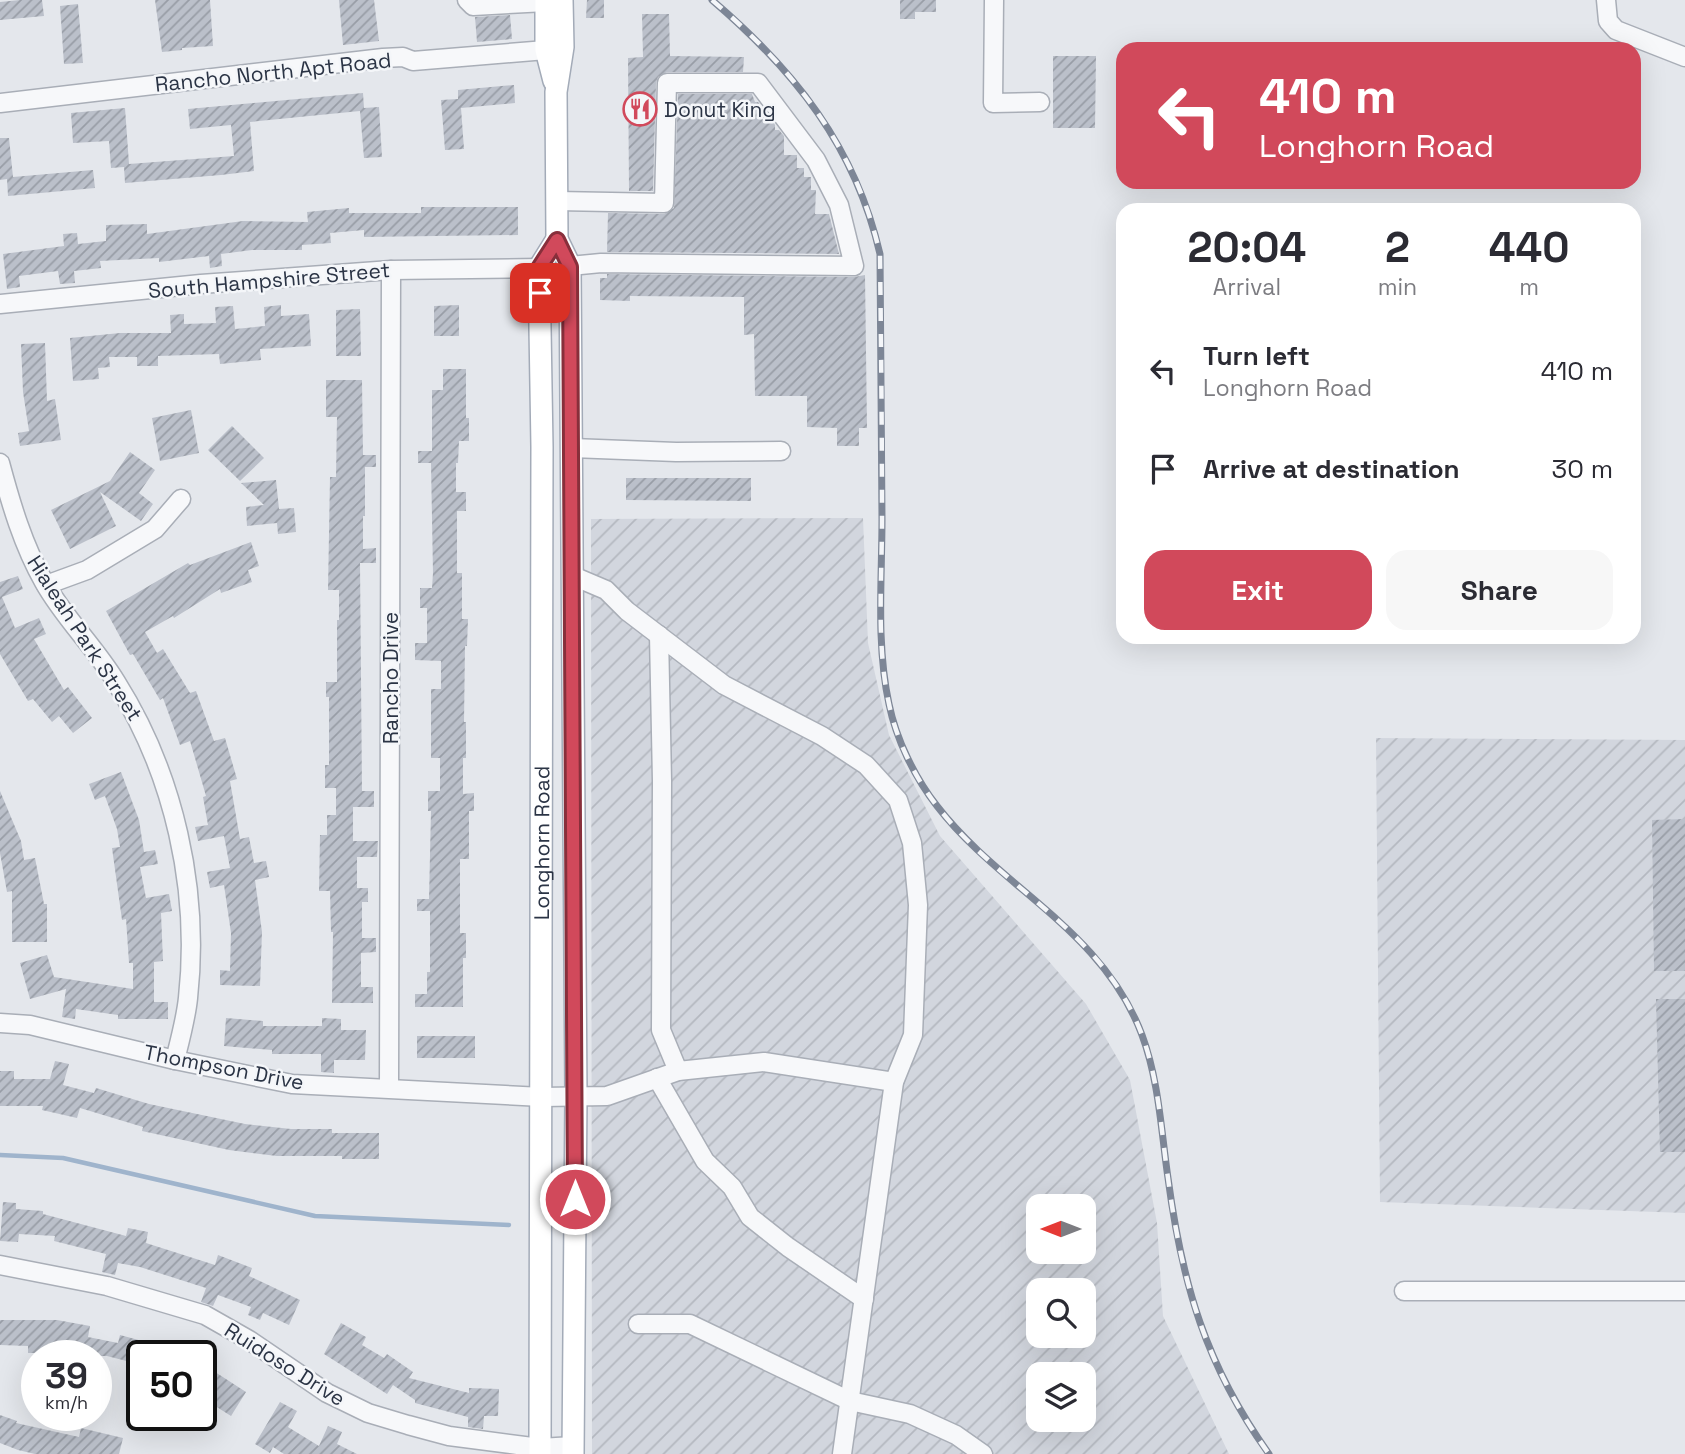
<!DOCTYPE html>
<style>
body{margin:0;font-family:"Space Grotesk",sans-serif;background:#f7f7f7;color:#2b2b33;height:100vh;display:flex;flex-direction:column;font-size:26px;white-space:nowrap}
*{box-sizing:border-box;margin:0}
p{font-size:23px;color:#7c7c81}
.icon{flex:none;width:38px;height:38px;fill:none;stroke:currentColor;stroke-width:2;stroke-linecap:round;stroke-linejoin:round}
.map{position:relative;flex:1;overflow:hidden}
.side{position:absolute;left:1116px;top:203px;width:525px;height:441px;display:flex;flex-direction:column;background:#fff;border-radius:21px;box-shadow:0 7px 28px #0002}
.side>*{flex:none}
.hud{position:absolute;left:1116px;top:42px;width:525px;height:147px;border-radius:21px;box-shadow:0 7px 28px #0002;background:#d1495b;color:#fff;overflow:hidden}
.needle{width:46px;rotate:270deg}
.fabs{position:absolute;left:1026px;top:1194px;display:grid;gap:14px}
.fabs a{display:grid;place-items:center;width:70px;height:70px;border-radius:14px;background:#fff;box-shadow:0 7px 28px #0002;font-size:35px}
.speed{position:absolute;left:21px;top:1340px;display:flex;gap:14px;font-size:35px;font-weight:700;text-align:center}
.speed>*{display:grid;place-content:center;width:91px;height:91px;border-radius:50%;background:#fff;box-shadow:0 7px 28px #0002;line-height:1}
.speed small{font-size:18px;font-weight:400}
.speed .limit{border:4px solid #111;border-radius:10px;background:#fff;color:#111}
.pin{position:absolute;display:grid;place-items:center;width:60px;height:60px;color:#fff;margin:-30px;border-radius:14px;box-shadow:0 4px 10px #0006}
.me{position:absolute;width:77px;margin:-38px;rotate:0deg;stroke-linejoin:round;filter:drop-shadow(0 0 5px #0008)}
.turn{display:flex;align-items:center;gap:24px;height:147px;padding:0 28px;font-size:32px}
.turn .icon{width:91px;height:91px;stroke-width:2.5}
.turn b{display:block;font-size:49px;line-height:60px}
.eta{display:flex;justify-content:space-evenly;align-items:center;height:119px;text-align:center}
.eta b{font-size:42px;font-weight:700;line-height:49px}
.button{display:flex;gap:14px;margin-top:auto;padding:14px 28px}
.button a{flex:1;height:80px;border-radius:21px;background:#d1495b;color:#fff;font-size:28px;font-weight:700;line-height:80px;text-align:center}
.button a+a{background:#f7f7f7;color:#2b2b33}
ul{padding:0;list-style:none}
li{display:flex;align-items:center;gap:21px;height:98px;padding:0 28px}
li div{flex:1}
li b{display:block;font-size:26px}
li em{font-style:normal}
.map>svg:first-child{display:block}
.industrial{fill:url(#industrial-furrows);fill-rule:evenodd}
.lines{fill:none;stroke-linecap:round;stroke-linejoin:round}
.stream{stroke:#9fb4cc;stroke-width:4.5}
.building{fill:url(#building-hatch)}
.minor-casing{stroke:#a9aeb7;stroke-width:21}
.major-casing{stroke:#a3abb8;stroke-width:24}
.minor{stroke:#f7f8fa;stroke-width:18}
.major{stroke:#fff;stroke-width:21}
.rail-casing{stroke:#7d8696;stroke-width:7}
.rail{stroke:#f4f6f9;stroke-width:4.5;stroke-dasharray:13;stroke-linecap:butt}
.route-casing{stroke:#882f3b;stroke-width:18}
.route{stroke:#d1495b;stroke-width:12}
.labels{text-anchor:middle;dominant-baseline:central;stroke-width:5;stroke-linejoin:round;paint-order:stroke}
.street-label{font-size:21px;fill:#2b3445;stroke:#f4f6f9}
.poi-label{font-size:21px;fill:#2b3445;stroke:#f4f6f9;text-anchor:start}
</style>
<div class="map">
<svg width="1685" height="1454" viewBox="0 0 1685 1454">
<defs>
<pattern id="industrial-furrows" width="10" height="10" patternUnits="userSpaceOnUse" patternTransform="scale(1.75)"><rect width="10" height="10" fill="#d2d6de"/><path d="M-1 1l2-2M0 10L10 0M9 11l2-2" fill="none" stroke="#b4b8c0"/></pattern>
<pattern id="building-hatch" width="6" height="6" patternUnits="userSpaceOnUse" patternTransform="scale(1.75)"><rect width="6" height="6" fill="#bbc0ca"/><path d="M-1 1l2-2M0 6l6-6M5 7l2-2" fill="none" stroke="#989da6"/></pattern>
</defs>
<rect width="100%" height="100%" fill="#e4e7ec"/>
<!-- industrial -->
<g class="industrial">
<path d="M863,518L868,643L889,735L940,836L1086,1004L1130,1080L1157,1223L1163,1316L1229,1454H592L591,519ZM1038,1206H1083V1251H1038ZM1038,1290H1083V1335H1038ZM1038,1374H1083V1419H1038Z"/>
<polygon points="1376,738 1685,740 1685,1213 1380,1202"/>
</g>
<g class="lines">
<!-- stream -->
<polyline class="stream" points="0,1155 63,1158 315,1216 509,1225"/>
</g>
<!-- building -->
<g class="building">
<polygon points="20,0 42,0 44,16 0,20 0,2"/>
<polygon points="155,0 210,0 213,46 182,48 182,50 162,52"/>
<polygon points="339,0 374,0 379,41 343,45"/>
<polygon points="587,0 604,0 604,18 586,18"/>
<polygon points="900,0 936,0 936,12 915,12 915,19 900,19"/>
<polygon points="78,4 83,63 64,64 60,6"/>
<polygon points="642,14 669,14 670,56 744,57 743,72 667,72 658,77 656,83 653,191 629,191 628,58 643,57"/>
<polygon points="510,15 512,39 477,42 475,17"/>
<polygon points="1053,56 1096,56 1095,128 1053,128"/>
<polygon points="514,85 515,103 461,108 464,149 445,150 441,100 458,99 458,90"/>
<polygon points="363,93 364,108 379,107 382,157 364,158 360,111 250,122 254,171 221,175 125,183 124,167 111,168 109,141 73,143 71,113 125,108 129,164 234,156 231,125 190,129 188,109"/>
<polygon points="678,94 752,94 755,102 758,102 762,107 762,113 766,113 769,120 772,120 775,125 775,130 779,130 784,136 784,155 797,155 797,168 804,168 804,177 811,177 811,190 816,190 815,214 829,214 839,254 607,252 608,213 664,214 674,208"/>
<polygon points="0,138 9,138 13,177 93,170 95,188 8,196 7,179 0,180"/>
<polygon points="421,207 518,207 518,235 364,237 364,230 330,233 331,243 302,245 302,250 252,250 221,254 222,266 210,268 209,256 159,262 159,258 100,261 101,268 74,271 75,283 60,284 58,271 19,276 20,287 7,289 3,254 64,246 63,234 77,233 78,244 106,241 106,225 147,224 147,234 243,221 308,222 307,212 349,208 349,213 421,213"/>
<polygon points="607,274 854,277 865,275 867,428 859,428 859,446 837,446 837,428 807,427 807,396 755,396 754,334 744,335 744,297 630,296 630,301 600,300 600,278 607,278"/>
<polygon points="281,305 281,316 309,314 311,346 260,349 261,360 220,364 219,354 158,356 158,366 137,366 137,357 109,357 110,367 98,368 99,379 73,381 70,338 120,333 171,333 170,315 184,314 184,324 216,323 215,307 233,306 235,329 265,326 264,307"/>
<polygon points="459,305 459,336 434,336 434,306"/>
<polygon points="360,309 361,356 336,356 336,310"/>
<polygon points="45,343 47,401 55,399 61,440 20,446 18,433 29,431 23,392 21,344"/>
<polygon points="443,369 466,369 466,418 469,418 469,441 459,441 458,463 456,463 456,492 466,492 466,511 457,511 457,573 462,573 462,619 468,619 467,646 465,646 464,722 466,722 466,758 463,758 463,794 474,793 474,811 469,811 469,859 460,859 460,933 466,933 466,958 463,958 463,1007 415,1007 415,994 427,994 427,972 430,972 430,911 417,911 417,899 429,899 431,811 428,811 428,791 440,791 440,758 431,758 431,689 441,689 441,661 415,660 415,643 427,643 427,608 420,608 420,588 432,588 433,573 431,463 418,463 418,451 432,451 432,390 443,390"/>
<polygon points="326,380 362,380 363,455 376,455 376,467 365,467 365,516 363,516 363,549 376,548 376,563 360,563 362,791 374,791 374,807 353,807 353,841 378,841 377,857 357,857 357,888 368,888 368,902 362,902 362,938 376,938 376,952 361,953 361,987 373,987 373,1003 332,1003 333,932 331,932 330,891 319,891 320,835 327,835 327,815 336,815 336,788 325,788 325,765 329,765 329,697 326,697 326,682 337,682 337,620 339,620 339,590 328,590 330,477 336,477 337,417 326,417"/>
<polygon points="191,410 199,453 160,461 152,418"/>
<polygon points="232,426 264,458 240,481 208,450"/>
<polygon points="130,452 155,470 139,493 153,504 141,521 100,492 116,526 70,549 51,510 110,481"/>
<polygon points="626,478 751,478 751,501 626,500"/>
<polygon points="276,480 279,509 294,508 296,532 278,534 277,523 247,526 246,507 264,505 241,483"/>
<polygon points="251,542 259,566 248,570 252,582 221,593 220,589 174,618 173,616 145,632 157,653 163,649 190,693 196,691 214,741 225,738 237,779 230,781 240,839 249,837 254,863 266,861 269,877 255,880 262,932 260,986 220,985 220,970 230,971 231,933 224,885 210,888 207,872 230,868 224,836 198,841 195,827 208,825 203,797 206,796 190,741 180,745 163,698 160,700 133,654 130,655 106,611 188,563 190,565"/>
<polygon points="18,576 23,589 2,597 15,628 39,618 46,634 34,639 64,690 68,687 92,718 73,733 59,716 52,722 33,699 28,701 0,654 0,582"/>
<polygon points="121,772 139,820 144,852 155,850 158,864 140,867 146,898 169,894 172,911 161,913 163,961 154,962 154,1002 168,1002 168,1019 118,1019 118,1015 76,1009 75,1019 62,1017 66,989 30,999 20,963 47,955 54,977 133,989 133,963 129,963 126,919 122,920 112,848 120,847 117,829 105,796 95,800 89,784"/>
<polygon points="0,791 21,841 24,860 35,858 44,904 47,904 47,942 12,942 12,891 7,892 0,853"/>
<polygon points="1685,819 1685,971 1654,971 1652,820"/>
<polygon points="1656,999 1685,999 1685,1152 1660,1152"/>
<polygon points="226,1018 263,1021 263,1026 322,1026 322,1018 341,1019 341,1030 366,1030 365,1060 334,1060 334,1073 321,1072 321,1054 272,1054 272,1050 224,1046"/>
<rect x="417" y="1036" width="58" height="22"/>
<polygon points="55,1061 69,1064 63,1085 94,1093 96,1088 149,1104 245,1124 291,1129 332,1129 332,1133 379,1133 379,1159 342,1159 342,1156 277,1156 229,1150 142,1131 143,1127 80,1108 77,1118 42,1110 43,1106 0,1106 0,1071 14,1071 14,1079 50,1079"/>
<polygon points="3,1202 16,1203 16,1209 43,1211 43,1214 126,1236 128,1228 148,1232 146,1243 215,1265 218,1255 252,1268 249,1276 300,1300 289,1325 263,1313 260,1320 248,1315 251,1307 218,1295 213,1306 201,1302 206,1288 140,1267 118,1263 115,1275 102,1272 106,1254 54,1241 55,1236 19,1234 18,1242 0,1241"/>
<polygon points="0,1320 57,1320 90,1326 88,1337 118,1343 120,1335 183,1352 183,1356 142,1356 142,1365 107,1356 64,1356 65,1353 28,1353 28,1346 0,1345"/>
<polygon points="341,1323 366,1337 362,1345 384,1358 387,1354 413,1372 409,1378 469,1393 469,1388 499,1389 498,1416 484,1416 483,1429 468,1427 468,1417 415,1403 415,1400 393,1385 387,1394 324,1354"/>
<polygon points="201,1366 212,1370 246,1392 231,1416 201,1397"/>
<polygon points="280,1402 297,1411 288,1427 319,1446 328,1426 342,1432 337,1444 357,1454 284,1454 273,1447 270,1453 255,1444"/>
<polygon points="0,1415 17,1421 16,1423 79,1437 81,1428 123,1438 119,1454 35,1454 18,1450 0,1443"/>
</g>
<g class="lines">
<defs>
<g id="minor">
<polyline points="467,0 473,6 546,2"/>
<polyline points="994,0 993,103 1040,102"/>
<polyline points="1606,0 1608,21 1616,30 1685,57"/>
<polyline points="0,103 383,58 403,57 413,61 546,50"/>
<polyline points="557,201 664,203 667,83 758,83 816,160 839,205 854,266 601,263 570,266"/>
<polyline points="0,304 201,284 391,270 539,268"/>
<polyline points="572,448 676,452 781,451"/>
<path d="M0,463C11,504 23,545 44,582C64,618 95,647 116,682C174,774 200,889 188,998C186,1018 180,1040 175,1060"/>
<polyline points="573,576 606,590 627,611 724,685 822,736 866,765 898,800 912,843 918,905 913,1035 894,1082 842,1454"/>
<polyline points="46,585 87,570 155,529 181,499"/>
<polyline points="659,635 662,781 661,1030 678,1071"/>
<polyline points="0,1023 30,1025 175,1060 292,1084 542,1097 607,1096 678,1071 764,1062 894,1082"/>
<polyline points="657,1078 705,1161 732,1187 750,1217 788,1247 864,1299"/>
<polyline points="389,1087 391,270"/>
<polyline points="0,1265 107,1286 205,1315 249,1340 327,1393 368,1413 408,1425 449,1436 540,1448 573,1446"/>
<polyline points="1404,1291 1685,1291"/>
<polyline points="638,1324 690,1324 850,1401 910,1414 956,1435 983,1454"/>
</g>
<g id="major">
<polyline points="546,0 546,50 554,81"/>
<polyline points="562,0 563,47 556,92 557,239 570,266 576,1096 573,1454"/>
<path id="s1" d="M540,1454L542,447L539,268L557,239"/>
</g>
</defs>
<!-- minor casing -->
<use href="#minor" class="minor-casing"/>
<!-- major casing -->
<use href="#major" class="major-casing"/>
<!-- minor -->
<use href="#minor" class="minor"/>
<!-- major -->
<use href="#major" class="major"/>
<defs>
<path id="rail" d="M712,0C795,71 855,146 880,254C881,343 882,431 882,519C882,580 876,644 889,704C896,739 915,778 937,806C1001,889 1103,930 1142,1035C1159,1081 1161,1130 1168,1178C1182,1284 1206,1366 1269,1454"/>
</defs>
<!-- rail casing -->
<use href="#rail" class="rail-casing"/>
<!-- rail -->
<use href="#rail" class="rail"/>
</g>
<g class="lines">
<defs>
<polyline id="route" points="540,293 539,268 557,240 570,267 575,1199"/>
</defs>
<!-- route casing -->
<use href="#route" class="route-casing"/>
<!-- route -->
<use href="#route" class="route"/>
</g>
<!-- icons -->
<defs>
<symbol id="restaurant-ring" viewBox="-11 -11 22 22"><circle r="9.5" fill="#f4f6f9" stroke="#d1495b" stroke-width="1.5"/><path d="M-5-6h1v4h1v-4h1v4h1v-4h1v5L-1.5 .5V6h-2V.5L-5-1ZM5-6V6H3V1.5H1.5Q1.5-4 5-6Z" fill="#d1495b"/></symbol>
</defs>
<g fill-rule="evenodd">
<use href="#restaurant-ring" x="621" y="90" width="38" height="38"/>
</g>
<g class="labels">
<!-- street labels -->
<g class="street-label">
<text transform="translate(273 72) rotate(-6)">Rancho North Apt Road</text>
<text transform="translate(269 280) rotate(-5)">South Hampshire Street</text>
<text transform="translate(85 638) rotate(57)">Hialeah Park Street</text>
<text transform="translate(390 678) rotate(-90)">Rancho Drive</text>
<text stroke="none"><textPath href="#s1" startOffset="611">Longhorn Road</textPath></text>
<text transform="translate(224 1067) rotate(11)">Thompson Drive</text>
<text transform="translate(285 1364) rotate(32)">Ruidoso Drive</text>
</g>
<!-- poi labels -->
<g class="poi-label">
<text x="664" y="109">Donut King</text>
</g>
</g>
</svg>
<div class="fabs">
<a><svg class="needle" viewBox="-14 -14 28 28"><path d="M0-13l5 13h-10z" fill="#e53935"/><path d="M0 13l5-13h-10z" fill="#7c7c81"/></svg></a>
<a><svg class="icon" aria-label="search" viewBox="0 0 24 24"><circle cx="10" cy="10" r="6"/><path d="M15 15l6 6"/></svg></a>
<a><svg class="icon" aria-label="layers" viewBox="0 0 24 24"><path d="M12 4l9 5-9 5-9-5zM3 14l9 5 9-5"/></svg></a>
</div>
<div class="speed"><div>39<small>km/h</small></div><div class="limit">50</div></div>
<div class="pin" style="left:540px;top:293px;background:#d93025"><svg class="icon" aria-label="arrive" viewBox="0 0 24 24"><path d="M6 21V4h12l-3 4 3 4H6"/></svg></div>
<svg class="me" style="left:575px;top:1199px" viewBox="-20 -20 40 40"><circle r="17" fill="#d1495b" stroke="#fff" stroke-width="3"/><path d="M0-11L8 9 0 5-8 9z" fill="#fff"/></svg>
<div class="hud">
<div class="turn"><svg class="icon" aria-label="left" viewBox="0 0 24 24"><path d="M17 20v-9H6M10 6l-5 5 5 5"/></svg><div><b>410 m</b>Longhorn Road</div></div>
</div>
<section class="side">
<div class="eta">
<div><b>20:04</b><p>Arrival</p></div>
<div><b>2</b><p>min</p></div>
<div><b>440</b><p>m</p></div>
</div>
<ul>
<li><svg class="icon" aria-label="left" viewBox="0 0 24 24"><path d="M17 20v-9H6M10 6l-5 5 5 5"/></svg><div><b>Turn left</b><p>Longhorn Road</p></div><em>410 m</em></li>
<li><svg class="icon" aria-label="arrive" viewBox="0 0 24 24"><path d="M6 21V4h12l-3 4 3 4H6"/></svg><div><b>Arrive at destination</b></div><em>30 m</em></li>
</ul>
<div class="button"><a>Exit</a><a>Share</a></div>
</section>
</div>
